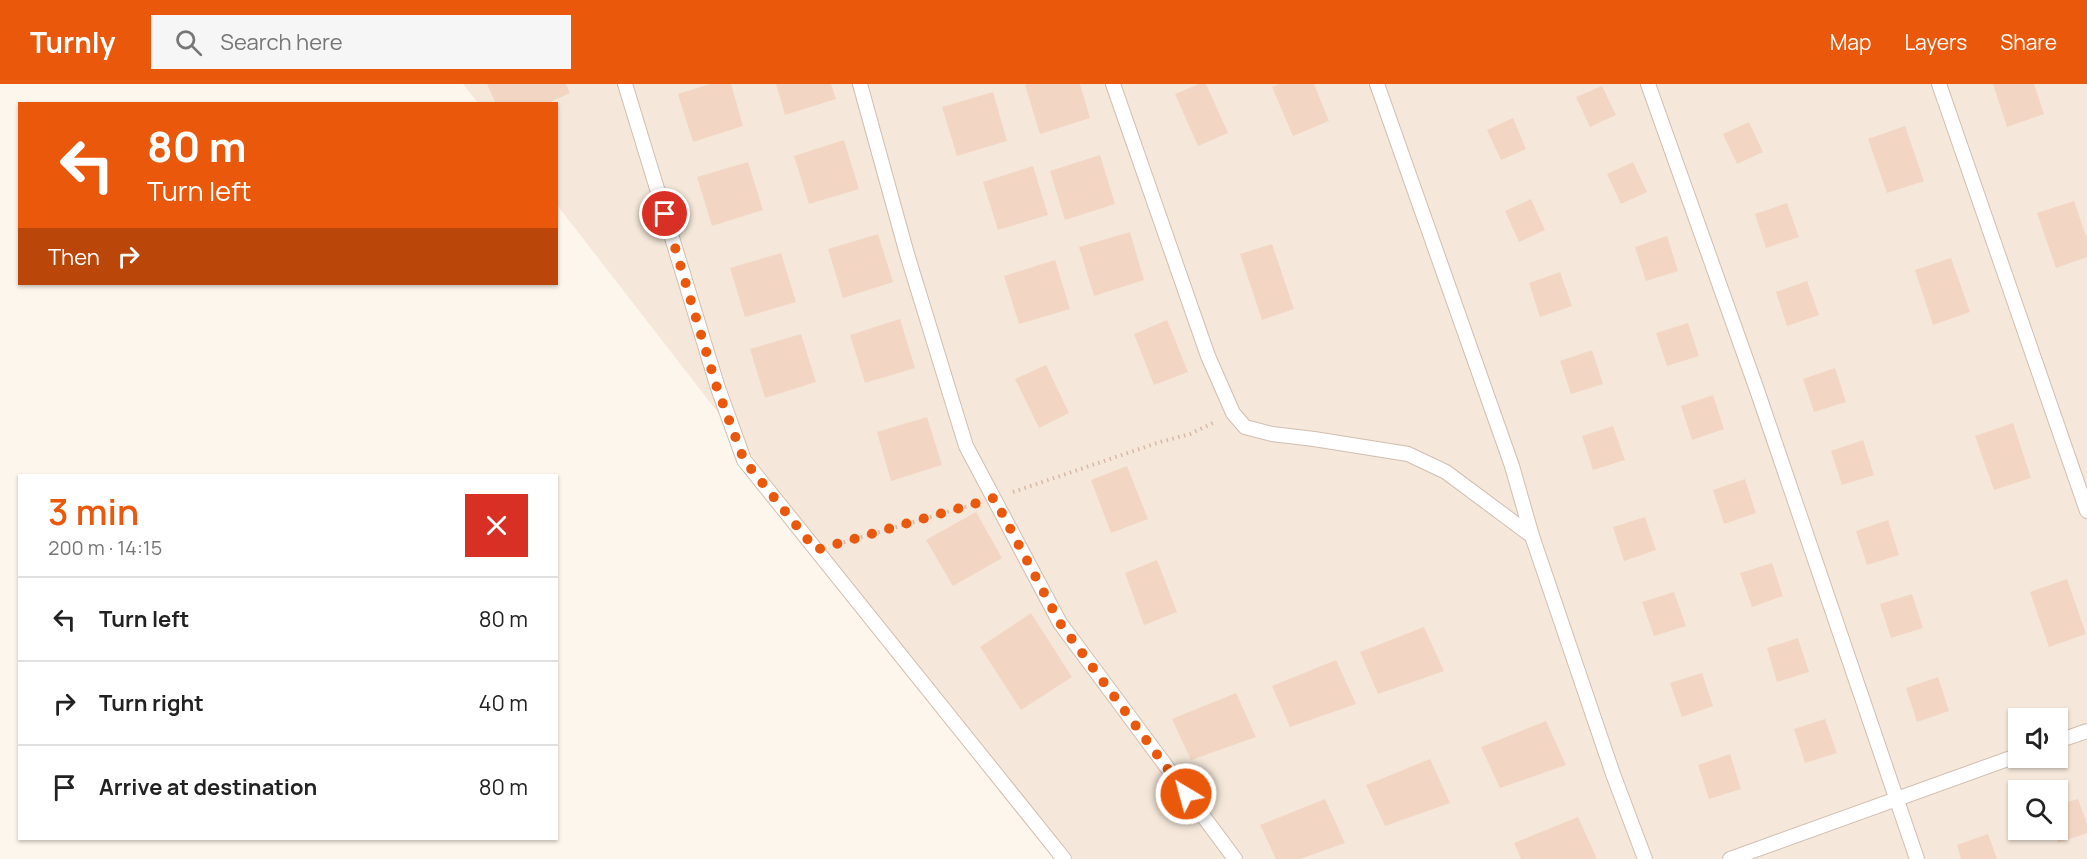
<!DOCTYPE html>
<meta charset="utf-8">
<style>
body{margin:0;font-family:Manrope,sans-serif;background:#f6f6f6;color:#222;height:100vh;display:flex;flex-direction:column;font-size:22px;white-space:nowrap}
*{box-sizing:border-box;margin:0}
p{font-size:20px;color:#767676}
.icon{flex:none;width:33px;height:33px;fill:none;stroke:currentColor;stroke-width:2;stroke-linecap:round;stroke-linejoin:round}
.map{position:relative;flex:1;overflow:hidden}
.sheet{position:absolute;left:18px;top:390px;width:540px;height:366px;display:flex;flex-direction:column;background:#fff;border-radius:0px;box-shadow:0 2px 4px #0004}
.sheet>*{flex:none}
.hud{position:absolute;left:18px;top:18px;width:540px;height:183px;border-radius:0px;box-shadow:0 2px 4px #0004;background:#ea580c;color:#fff;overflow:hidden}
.tools{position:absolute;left:2008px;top:624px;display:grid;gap:12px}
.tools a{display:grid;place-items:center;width:60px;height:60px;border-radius:0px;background:#fff;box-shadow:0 2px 4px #0004;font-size:30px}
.pin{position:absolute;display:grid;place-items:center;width:51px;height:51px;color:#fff;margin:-26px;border:3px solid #fff;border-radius:50%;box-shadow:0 2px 6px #0007}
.me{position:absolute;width:66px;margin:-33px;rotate:323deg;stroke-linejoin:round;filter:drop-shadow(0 0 4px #0008)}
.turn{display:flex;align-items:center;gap:21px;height:126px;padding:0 30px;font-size:27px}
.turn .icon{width:78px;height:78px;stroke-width:2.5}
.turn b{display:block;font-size:42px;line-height:51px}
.then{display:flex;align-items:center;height:57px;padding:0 30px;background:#0003;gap:12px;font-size:22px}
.round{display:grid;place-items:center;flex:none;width:63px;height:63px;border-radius:0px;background:#f6f6f6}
.summary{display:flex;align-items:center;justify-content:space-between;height:102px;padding:0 30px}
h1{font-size:36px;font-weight:600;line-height:45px;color:#ea580c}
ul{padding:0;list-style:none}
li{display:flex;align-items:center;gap:18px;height:84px;padding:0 30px;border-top:2px solid #e0e0e0}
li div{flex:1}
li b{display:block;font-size:22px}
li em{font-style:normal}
header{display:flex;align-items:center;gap:36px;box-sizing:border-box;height:84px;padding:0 30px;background:#ea580c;color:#fff}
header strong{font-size:28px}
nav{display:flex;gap:33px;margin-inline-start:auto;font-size:21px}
.search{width:420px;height:54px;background:#f6f6f6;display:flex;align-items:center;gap:15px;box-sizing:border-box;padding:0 21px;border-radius:0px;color:#767676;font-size:22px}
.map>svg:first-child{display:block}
.residential{fill:#f5e8da;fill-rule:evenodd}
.building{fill:#f3d5c3}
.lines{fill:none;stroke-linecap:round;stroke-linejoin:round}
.service-casing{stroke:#d1beb0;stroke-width:16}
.path{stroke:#d9b8a5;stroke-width:4;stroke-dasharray:1.5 4.5;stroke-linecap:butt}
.service{stroke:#fff;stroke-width:14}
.route{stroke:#ea580c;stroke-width:10;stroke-dasharray:0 18}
</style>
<header>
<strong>Turnly</strong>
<div class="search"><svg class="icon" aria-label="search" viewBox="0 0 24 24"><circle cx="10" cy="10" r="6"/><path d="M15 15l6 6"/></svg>Search here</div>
<nav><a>Map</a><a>Layers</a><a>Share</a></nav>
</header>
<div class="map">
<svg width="2087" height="775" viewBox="0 0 2087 775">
<rect width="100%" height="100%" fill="#fdf6ec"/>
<!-- residential -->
<path class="residential" d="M463,0H2087V775H1064L557,121L556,20L478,19ZM2019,634H2058V674H2019ZM2019,706H2058V746H2019Z"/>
<!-- building -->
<g class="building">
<polygon points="487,0 566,0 570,9 546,20 496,20"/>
<polygon points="710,0 731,0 743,42 693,58 678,10"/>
<polygon points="776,0 831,0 836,15 785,31"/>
<polygon points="1028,0 1080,0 1090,34 1040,50 1025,1"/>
<polygon points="1199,0 1206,0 1228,49 1198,62 1175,10"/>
<polygon points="1279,0 1314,0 1329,37 1293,52 1272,3"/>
<polygon points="1993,0 2034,0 2044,30 2007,43"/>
<polygon points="1602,2 1616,31 1590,43 1576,13"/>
<polygon points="993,8 1007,57 957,72 942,23"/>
<polygon points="1513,34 1526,65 1501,76 1487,46"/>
<polygon points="1749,38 1763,68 1737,80 1723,50"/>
<polygon points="1905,42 1924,97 1887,109 1868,55"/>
<polygon points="844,56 859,105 809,120 794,72"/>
<polygon points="1100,71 1115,120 1065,136 1050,87"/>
<polygon points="748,78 763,126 712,142 697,93"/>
<polygon points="1633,78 1647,108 1621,120 1607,90"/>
<polygon points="1033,82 1048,131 998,146 983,98"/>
<polygon points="1531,115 1545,146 1519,158 1505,127"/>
<polygon points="2074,117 2087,155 2087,173 2056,184 2037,129"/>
<polygon points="1787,119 1799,153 1766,164 1755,130"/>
<polygon points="1130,148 1144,196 1094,212 1079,163"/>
<polygon points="878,150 893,198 843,214 828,165"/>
<polygon points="1667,152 1678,187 1646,197 1635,163"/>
<polygon points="1272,160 1294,225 1262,236 1240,170"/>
<polygon points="781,169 796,218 745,233 730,184"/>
<polygon points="1951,174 1970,228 1933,241 1915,186"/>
<polygon points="1055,176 1070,225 1019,240 1004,192"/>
<polygon points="1560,188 1572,222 1540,233 1529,199"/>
<polygon points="1807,197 1819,231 1787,242 1776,208"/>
<polygon points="900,235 915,284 865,299 850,251"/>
<polygon points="1167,236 1188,288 1154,301 1134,250"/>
<polygon points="1688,239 1699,272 1667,282 1656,249"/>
<polygon points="801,250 816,298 765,314 750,265"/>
<polygon points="1592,266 1603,300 1571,310 1560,277"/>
<polygon points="1046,281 1069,329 1039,344 1015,295"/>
<polygon points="1835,284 1846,318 1814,328 1803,295"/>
<polygon points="1713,311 1724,345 1692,356 1681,322"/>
<polygon points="927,333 942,381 891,397 877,348"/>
<polygon points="2013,339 2031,394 1994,406 1975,352"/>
<polygon points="1613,342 1625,376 1593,386 1582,352"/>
<polygon points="1863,356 1874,391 1842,401 1831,367"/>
<polygon points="1127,382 1148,435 1111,449 1091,396"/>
<polygon points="1745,395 1756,429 1724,440 1713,406"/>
<polygon points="976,428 1002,474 953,502 926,456"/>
<polygon points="1645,433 1656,466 1624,477 1613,443"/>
<polygon points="1888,436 1899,471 1867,481 1856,447"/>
<polygon points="1157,476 1177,528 1144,541 1125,489"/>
<polygon points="1772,479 1783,512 1752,523 1740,489"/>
<polygon points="2067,495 2086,550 2049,563 2030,508"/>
<polygon points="1674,508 1686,542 1654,552 1642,518"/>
<polygon points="1912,510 1923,544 1891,554 1880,520"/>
<polygon points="1031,529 1072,593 1021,626 980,563"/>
<polygon points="1424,543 1444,587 1378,610 1360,568"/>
<polygon points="1798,554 1809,588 1777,598 1767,564"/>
<polygon points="1336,576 1356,620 1290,643 1272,602"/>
<polygon points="1702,589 1713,622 1682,633 1670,599"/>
<polygon points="1938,593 1949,627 1917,638 1906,604"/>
<polygon points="1236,609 1256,653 1191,676 1172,635"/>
<polygon points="1825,635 1837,669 1805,679 1794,645"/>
<polygon points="1546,637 1566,681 1500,704 1481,663"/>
<polygon points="1730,670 1741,705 1709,715 1698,681"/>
<polygon points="1430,675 1450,719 1385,742 1366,701"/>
<polygon points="1325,715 1345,759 1300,775 1276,775 1260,741"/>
<polygon points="2078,715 2087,740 2087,749 2058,759 2054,746 2058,746 2058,721"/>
<polygon points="1578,733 1597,775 1521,775 1514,759"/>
<polygon points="1988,750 1997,775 1961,775 1957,761"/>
</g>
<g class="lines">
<defs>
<g id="service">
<polyline points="625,0 718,304 744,376 1064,775"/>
<polyline points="860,0 907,170 966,362 1060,539 1235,775"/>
<polyline points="1113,0 1208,272 1233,329 1245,343 1272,350 1314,355 1408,370 1446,388 1532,452"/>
<polyline points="1377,0 1512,382 1532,452 1613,690 1645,775"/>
<polyline points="1648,0 1757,306 1917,775"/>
<polyline points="1939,0 2087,427"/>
<polyline points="2058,657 2087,647"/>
<polyline points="1730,775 2019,671"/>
</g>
</defs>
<!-- service casing -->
<use href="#service" class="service-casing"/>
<!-- path -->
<g class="path">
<polyline points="1013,408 1160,358 1190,350 1213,339"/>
<polyline points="838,460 972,421"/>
</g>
<!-- service -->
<use href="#service" class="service"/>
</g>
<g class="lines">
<!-- route -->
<polyline class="route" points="665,130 717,304 744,376 816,466 994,414 1060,539 1186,710"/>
</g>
</svg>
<div class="tools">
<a><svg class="icon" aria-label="sound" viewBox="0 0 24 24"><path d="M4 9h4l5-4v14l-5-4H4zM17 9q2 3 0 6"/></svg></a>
<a><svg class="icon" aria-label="search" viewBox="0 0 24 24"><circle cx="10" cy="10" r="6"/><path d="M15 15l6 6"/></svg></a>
</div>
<div class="pin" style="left:665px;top:130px;background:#d93025"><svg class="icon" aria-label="arrive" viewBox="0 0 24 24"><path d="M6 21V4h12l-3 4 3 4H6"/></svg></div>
<svg class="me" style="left:1186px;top:710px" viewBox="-20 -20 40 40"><circle r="17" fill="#ea580c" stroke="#fff" stroke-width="3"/><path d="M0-11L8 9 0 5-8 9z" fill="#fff"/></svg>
<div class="hud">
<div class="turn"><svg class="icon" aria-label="left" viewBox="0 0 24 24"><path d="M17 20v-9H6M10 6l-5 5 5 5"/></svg><div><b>80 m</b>Turn left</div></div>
<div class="then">Then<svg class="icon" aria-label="right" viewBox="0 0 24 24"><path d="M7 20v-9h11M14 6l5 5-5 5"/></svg></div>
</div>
<section class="sheet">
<div class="summary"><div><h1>3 min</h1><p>200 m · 14:15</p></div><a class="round" style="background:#d93025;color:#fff"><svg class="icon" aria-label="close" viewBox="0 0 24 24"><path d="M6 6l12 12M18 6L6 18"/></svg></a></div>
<ul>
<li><svg class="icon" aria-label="left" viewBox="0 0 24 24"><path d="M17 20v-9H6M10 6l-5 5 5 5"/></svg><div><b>Turn left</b></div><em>80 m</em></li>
<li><svg class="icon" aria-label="right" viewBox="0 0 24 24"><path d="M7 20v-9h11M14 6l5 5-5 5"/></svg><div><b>Turn right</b></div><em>40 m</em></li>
<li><svg class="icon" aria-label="arrive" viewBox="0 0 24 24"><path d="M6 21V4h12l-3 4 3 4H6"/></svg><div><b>Arrive at destination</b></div><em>80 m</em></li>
</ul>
</section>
</div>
